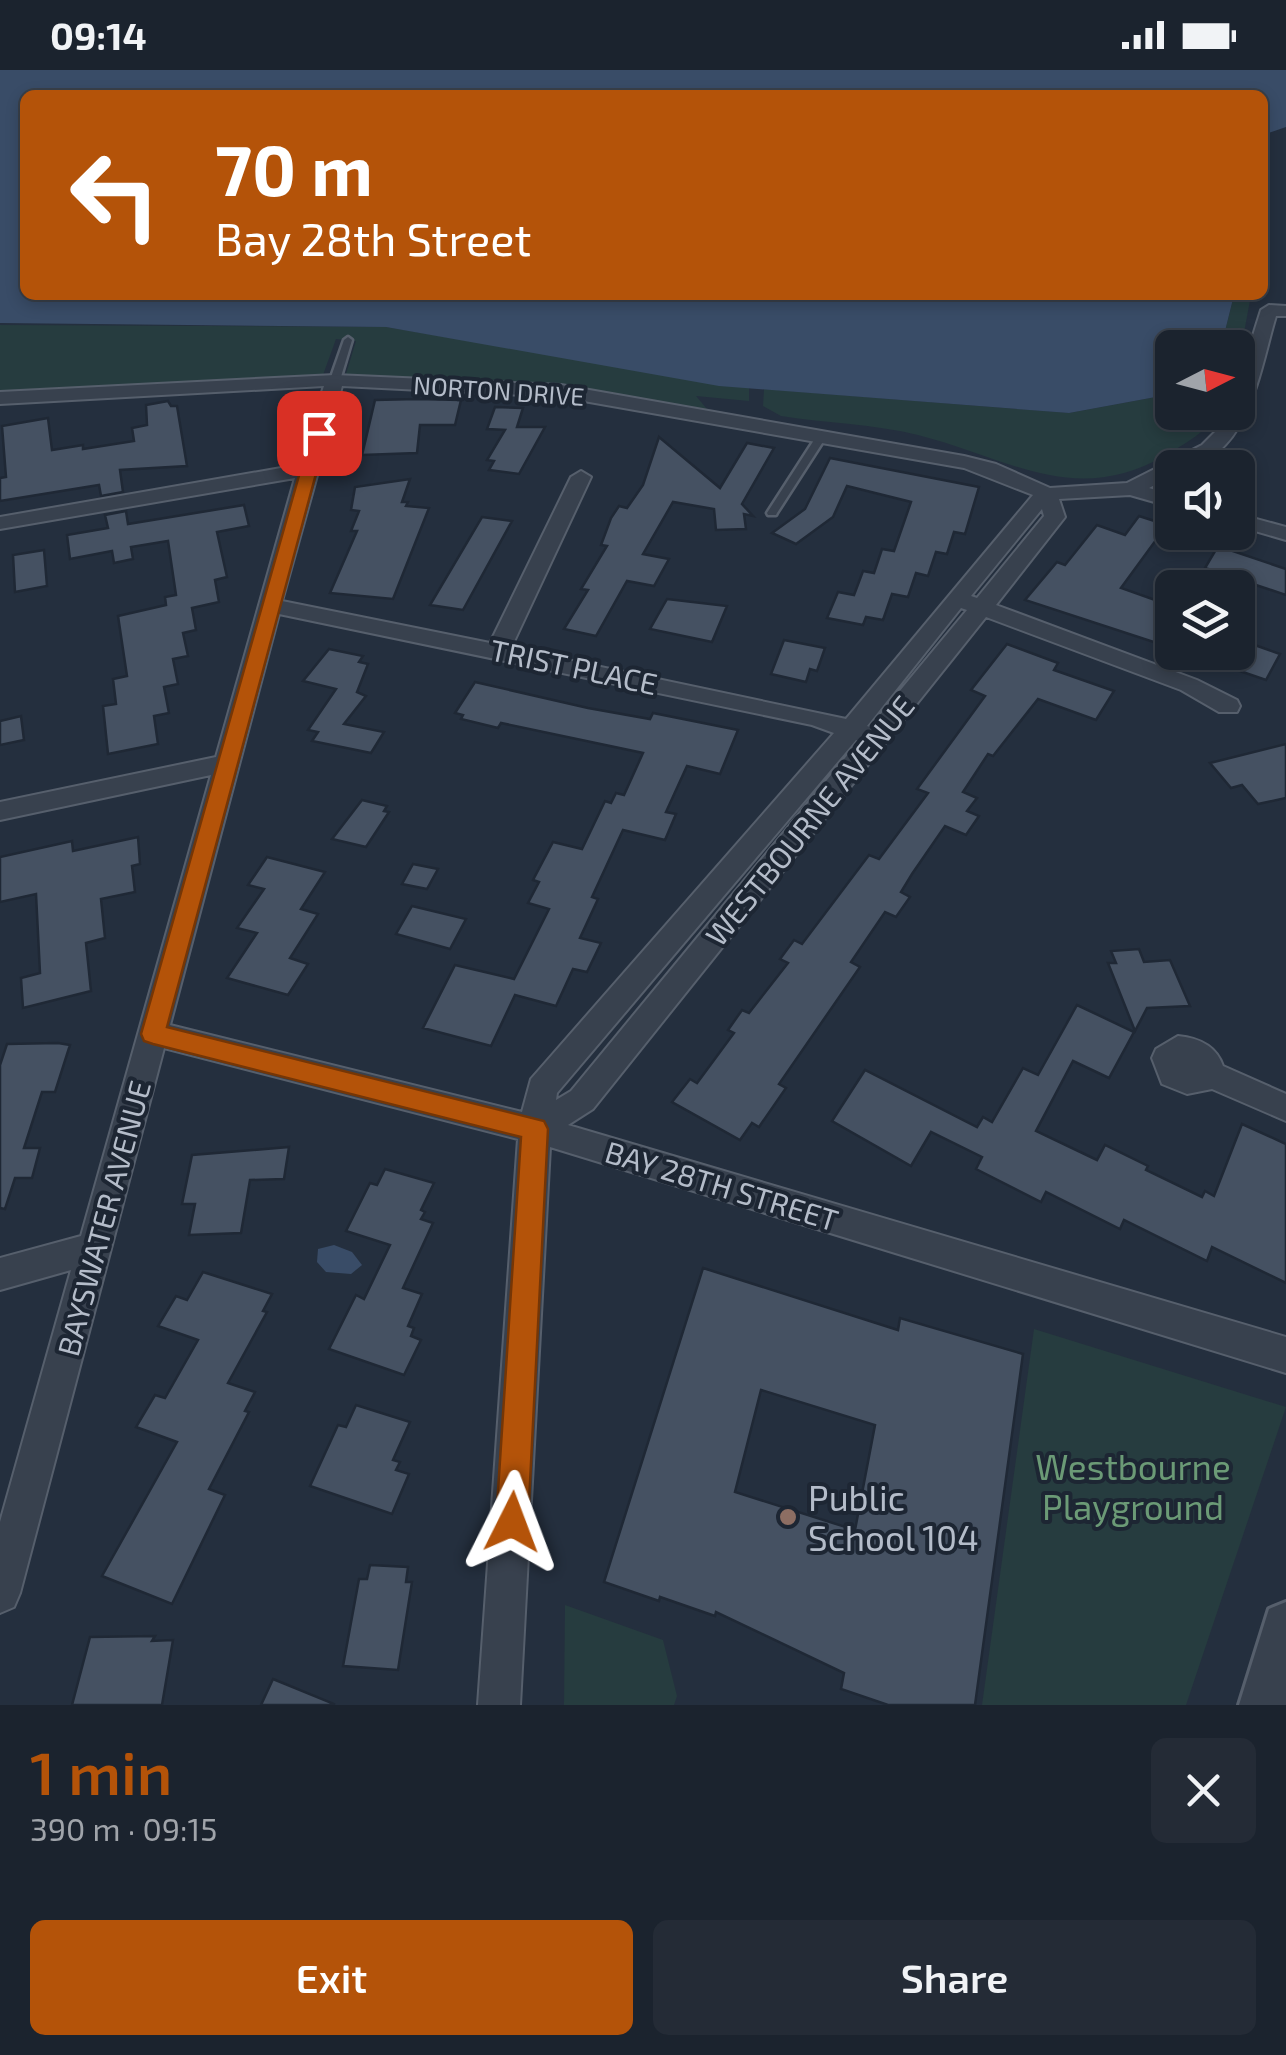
<!DOCTYPE html>
<meta charset="utf-8">
<style>
body{margin:0;font-family:"Exo 2",sans-serif;background:#242b36;color:#f1f3f6;height:100vh;display:flex;flex-direction:column;font-size:38px;white-space:nowrap}
*{box-sizing:border-box;margin:0}
p{font-size:32px;color:#a0a4aa}
.icon{flex:none;width:55px;height:55px;fill:none;stroke:currentColor;stroke-width:2;stroke-linecap:round;stroke-linejoin:round}
.map{position:relative;height:1635px;overflow:hidden}
.panel{display:flex;flex-direction:column;background:#1b232e;flex:1}
.panel>*{flex:none}
.banner{position:absolute;left:20px;top:20px;width:1248px;height:210px;border-radius:15px;box-shadow:0 5px 15px #0003,0 0 0 2px #39404a;background:#b45309;color:#fff;overflow:hidden}
.needle{width:65px;rotate:84deg}
.controls{position:absolute;left:1155px;top:260px;display:grid;gap:20px}
.controls a{display:grid;place-items:center;width:100px;height:100px;border-radius:15px;background:#1b232e;box-shadow:0 5px 15px #0003,0 0 0 2px #39404a;font-size:50px}
.pin{position:absolute;display:grid;place-items:center;width:85px;height:85px;color:#fff;margin:-42px;border-radius:20px;box-shadow:0 5px 15px #0006}
.me{position:absolute;width:110px;margin:-55px;rotate:3deg;stroke-linejoin:round;filter:drop-shadow(0 0 8px #0008)}
.turn{display:flex;align-items:center;gap:35px;height:210px;padding:0 30px;font-size:45px}
.turn .icon{width:130px;height:130px;stroke-width:2.5}
.turn b{display:block;font-size:70px;line-height:85px}
.round{display:grid;place-items:center;flex:none;width:105px;height:105px;border-radius:15px;background:#242b36}
.headline{display:flex;align-items:center;justify-content:space-between;height:170px;padding:0 30px}
h1{font-size:60px;font-weight:600;line-height:75px;color:#b45309}
.cta{display:flex;gap:20px;margin-top:auto;padding:20px 30px}
.cta a{flex:1;height:115px;border-radius:15px;background:#b45309;color:#fff;font-size:40px;font-weight:600;line-height:115px;text-align:center}
.cta a+a{background:#242b36;color:#f1f3f6}
.status{display:flex;justify-content:space-between;align-items:center;height:70px;padding:0 50px;background:#1b232e;direction:ltr}
.status svg{height:28px;fill:currentColor}
.map>svg:first-child{display:block}
.green{fill:#263c3f}
.water{fill:#394c67}
.building{fill:#455162;stroke:#1f2835;stroke-width:2.5;fill-rule:evenodd}
.lines{fill:none;stroke-linecap:round;stroke-linejoin:round}
.service-casing{stroke:#565f6c;stroke-width:5}
.minor-casing{stroke:#565f6c;stroke-width:4}
.tertiary-casing{stroke:#565f6c;stroke-width:6}
.service{fill:#38414e;fill-rule:evenodd}
.minor{fill:#38414e;fill-rule:evenodd}
.tertiary{fill:#38414e;fill-rule:evenodd}
.route{fill:#b45309;stroke:#753606;stroke-width:2.5}
.education-dot{fill:#8d6e63;stroke:#1d2633;stroke-width:4}
.labels{text-anchor:middle;dominant-baseline:central;stroke-width:8;stroke-linejoin:round;paint-order:stroke}
.far-street-label{font-size:25px;fill:#b4bcc9;stroke:#1d2633}
.street-label{font-size:30px;fill:#b4bcc9;stroke:#1d2633}
.near-park-label{font-size:35px;fill:#6b9a76;stroke:#1d2633}
.near-poi-label{font-size:35px;fill:#b4bcc9;stroke:#1d2633;text-anchor:start}
</style>
<div class="status"><b>09:14</b><svg viewBox="0 0 49 12"><path d="M0 12V9h3v3zM5 12V6h3v6zM10 12V3h3v9zM15 12V0h3v12zM26 1h20v11H26zM47 4h2v5h-2z"/></svg></div>
<div class="map">
<svg width="1286" height="1635" viewBox="0 0 1286 1635">
<rect width="100%" height="100%" fill="#242f3e"/>
<!-- green -->
<g class="green">
<polygon points="1234,225 1251,225 1238,295 1238,278 1212,278 1225,261"/>
<polygon points="0,255 386,257 749,318 749,331 696,326 707,339 582,318 495,310 353,306 346,304 356,271 336,269 323,305 0,321"/>
<path d="M764,319L1069,343L1172,324V342L1219,343C1204,363 1188,372 1166,385C1074,438 1009,388 918,365C874,354 826,353 781,346L763,336Z"/>
<polygon points="1034,1259 1286,1337 1186,1635 982,1635"/>
<polygon points="565,1535 663,1570 677,1626 674,1635 564,1635"/>
</g>
<!-- water -->
<g class="water">
<polygon points="0,0 1286,0 1286,57 1263,65 1262,25 25,25 25,225 1234,225 1225,261 1212,277 1172,278 1172,324 1069,343 719,316 386,257 0,253"/>
<polygon points="334,1175 352,1182 362,1195 351,1204 326,1202 317,1192 318,1179"/>
</g>
<!-- building -->
<g class="building">
<polygon points="375,330 417,329 461,330 455,355 420,355 417,383 362,385"/>
<polygon points="168,331 171,336 177,336 187,396 120,400 123,422 101,426 99,415 0,431 0,408 6,407 2,356 48,348 52,380 83,375 83,379 134,371 132,358 147,355 146,335"/>
<polygon points="495,337 523,338 517,357 545,357 519,404 489,400 494,391 487,390 505,360 487,359"/>
<polygon points="659,367 720,418 747,373 774,378 742,434 753,446 744,444 746,459 716,460 714,439 673,432 643,484 669,489 654,516 627,511 596,566 564,559 588,520 581,519 607,476 601,475 611,448 619,436 627,438 643,415"/>
<polygon points="830,388 979,417 965,464 954,462 947,484 936,482 928,506 916,503 908,527 892,524 883,550 866,547 863,555 827,548 838,522 854,525 863,501 874,503 882,479 894,481 911,432 847,416 833,447 796,474 772,463 805,439"/>
<polygon points="410,409 402,432 408,432 406,436 429,438 393,529 330,523 357,461 351,461 359,441 351,440 355,417"/>
<polygon points="244,435 249,456 217,462 227,507 215,510 219,532 192,538 196,560 183,563 188,586 173,589 178,614 164,617 169,643 154,646 158,674 108,684 103,636 116,634 113,609 127,606 118,546 166,535 165,527 176,525 168,471 131,477 133,489 114,493 112,481 70,489 67,465 108,458 105,445 126,441 128,454"/>
<polygon points="1139,446 1167,455 1121,518 1172,536 1172,578 1025,530 1057,492 1065,495 1097,455 1125,465"/>
<polygon points="482,447 512,451 463,540 430,535"/>
<polygon points="1218,476 1286,499 1286,525 1205,498"/>
<polygon points="44,480 47,516 15,522 13,485"/>
<polygon points="667,529 727,536 712,572 650,559"/>
<polygon points="784,570 825,578 817,601 810,599 806,612 771,604"/>
<polygon points="1249,573 1280,584 1266,610 1234,599"/>
<polygon points="1007,574 1058,593 1054,600 1114,621 1096,650 1038,629 993,686 988,684 963,722 977,728 967,741 979,746 966,765 945,756 912,804 901,822 910,827 896,847 885,842 851,892 860,897 779,1014 786,1018 759,1057 752,1053 740,1070 672,1032 690,1009 697,1013 734,963 728,960 742,940 749,943 788,893 780,889 794,870 802,874 869,785 879,789 928,723 917,719 985,626 971,620"/>
<polygon points="329,579 363,586 359,592 368,594 357,622 366,626 344,654 384,662 371,683 312,671 318,662 308,660 336,619 303,611"/>
<polygon points="475,612 588,638 650,649 653,643 738,660 720,704 687,696 666,742 676,744 665,770 623,760 592,827 598,829 580,868 601,873 587,902 573,899 556,936 515,925 491,976 423,958 455,895 514,909 549,839 528,833 539,812 533,810 553,772 582,779 605,731 611,733 616,723 624,725 643,683 501,653 498,658 461,649 463,645 455,643"/>
<polygon points="21,646 24,670 0,675 0,651"/>
<polygon points="1286,674 1286,728 1258,734 1242,715 1231,718 1210,693"/>
<polygon points="362,730 387,736 384,741 389,742 366,777 332,769"/>
<polygon points="138,767 140,794 132,796 135,822 101,829 105,868 86,873 91,921 23,938 21,908 40,903 36,824 0,832 0,787 72,771 73,781"/>
<polygon points="267,787 325,802 301,839 318,844 290,888 308,894 288,925 227,908 257,863 237,858 264,819 248,815"/>
<polygon points="413,794 438,799 427,819 402,814"/>
<polygon points="412,836 466,849 450,879 396,864"/>
<polygon points="1139,879 1144,892 1170,890 1190,936 1147,938 1135,961 1108,893 1116,893 1111,881"/>
<polygon points="1077,935 1134,962 1109,1008 1073,991 1036,1061 1097,1090 1105,1075 1148,1096 1146,1100 1202,1127 1205,1121 1214,1126 1242,1054 1286,1074 1286,1213 1212,1177 1207,1191 1124,1150 1120,1159 1046,1122 1041,1132 976,1099 982,1087 931,1062 911,1096 832,1051 865,1000 977,1057 983,1047 992,1052 1023,998 1038,1005"/>
<polygon points="58,973 70,975 55,1022 42,1022 24,1078 40,1078 32,1108 15,1108 5,1139 0,1138 0,995 7,974"/>
<polygon points="289,1077 284,1109 250,1110 241,1163 189,1165 195,1134 182,1134 192,1085"/>
<polygon points="385,1099 434,1113 421,1140 425,1142 421,1149 433,1153 403,1218 422,1224 408,1256 414,1258 411,1266 421,1270 404,1305 329,1279 356,1225 364,1229 390,1175 346,1161 370,1113 377,1115"/>
<path d="M703,1198L898,1260L900,1248L1023,1284L975,1635H888L841,1619L844,1603L716,1542L715,1546L660,1527L659,1531L604,1512ZM761,1320L875,1355L855,1460L735,1422Z"/>
<polygon points="203,1202 272,1224 263,1241 267,1242 228,1313 255,1322 245,1341 249,1342 209,1419 225,1425 172,1534 102,1506 177,1372 136,1357 155,1325 165,1328 198,1270 158,1256 176,1226 187,1230"/>
<polygon points="356,1335 410,1352 393,1390 400,1392 396,1400 409,1404 392,1444 310,1416 338,1355 346,1357"/>
<polygon points="370,1495 408,1497 406,1512 412,1512 398,1600 343,1596 359,1509 367,1509"/>
<polygon points="155,1566 152,1571 173,1570 162,1635 72,1635 90,1567"/>
<polygon points="273,1609 334,1634 334,1635 261,1635"/>
</g>
<g class="lines">
<defs>
<g id="service">
<polygon points="348,267 352,270 340,310 332,312 330,310 344,270"/>
<polygon points="821,364 826,367 777,443 776,445 768,445 767,443 816,367"/>
</g>
<g id="minor">
<path d="M1269,235L1286,236V246H1276C1259,301 1248,398 1172,398V406L1149,418L1172,425V437L1130,425L1059,429L1065,447L996,535L1197,610L1237,630L1240,636L1237,642H1219L1181,620L986,547L593,1039L568,1055L1286,1267V1303L550,1077L520,1635H478L518,1069L164,978L20,1523L14,1537L0,1543V1452L71,1200L0,1220V1188L81,1166L211,705L0,750V732L216,687L295,408L0,459V447L298,395L324,316L0,334V322L335,305L561,315L964,386L996,394L1050,418L1127,413L1202,375L1225,352L1227,342H1238V313L1261,240ZM342,316L561,327L964,398L1033,425L846,649L511,578L591,407L581,401L571,407L490,573L282,531ZM1042,439L1044,446L977,528L971,526ZM961,538L967,540L870,657L867,656ZM279,544L812,655L834,663L531,1009L522,1042L170,955ZM856,670L859,671L571,1021L556,1030L557,1023Z"/>
<polygon points="1238,444 1286,457 1286,470 1238,456"/>
<path d="M1178,966C1198,968 1216,975 1223,996L1286,1024V1051L1212,1019L1187,1024L1162,1014L1152,988L1156,979Z"/>
</g>
<polygon id="tertiary" points="1286,1532 1286,1635 1239,1635 1269,1539"/>
</defs>
<!-- service casing -->
<use href="#service" class="service-casing"/>
<!-- minor casing -->
<use href="#minor" class="minor-casing"/>
<!-- tertiary casing -->
<use href="#tertiary" class="tertiary-casing"/>
<!-- service -->
<use href="#service" class="service"/>
<!-- minor -->
<use href="#minor" class="minor"/>
<!-- tertiary -->
<use href="#tertiary" class="tertiary"/>
</g>
<!-- route -->
<polygon class="route" points="319,358 327,363 167,957 544,1051 548,1059 528,1452 523,1463 512,1468 501,1463 496,1452 521,1067 153,974 144,971 141,964 311,363"/>
<!-- markers -->
<circle class="education-dot" cx="788" cy="1447" r="10"/>
<g class="labels">
<!-- far-street labels -->
<g class="far-street-label">
<text transform="translate(499 320) rotate(4)">NORTON DRIVE</text>
</g>
<!-- street labels -->
<g class="street-label">
<text transform="translate(574 596) rotate(12)">TRIST PLACE</text>
<text transform="translate(809 750) rotate(-51)">WESTBOURNE AVENUE</text>
<text transform="translate(722 1115) rotate(17)">BAY 28TH STREET</text>
<text transform="translate(103 1148) rotate(-75)">BAYSWATER AVENUE</text>
</g>
<!-- near-park labels -->
<g class="near-park-label">
<text x="1133" y="1396">Westbourne<tspan x="1133" dy="40">Playground</tspan></text>
</g>
<!-- near-poi labels -->
<g class="near-poi-label">
<text x="808" y="1427">Public<tspan x="808" dy="40">School 104</tspan></text>
</g>
</g>
</svg>
<div class="controls">
<a><svg class="needle" viewBox="-14 -14 28 28"><path d="M0-13l5 13h-10z" fill="#e53935"/><path d="M0 13l5-13h-10z" fill="#a0a4aa"/></svg></a>
<a><svg class="icon" aria-label="sound" viewBox="0 0 24 24"><path d="M4 9h4l5-4v14l-5-4H4zM17 9q2 3 0 6"/></svg></a>
<a><svg class="icon" aria-label="layers" viewBox="0 0 24 24"><path d="M12 4l9 5-9 5-9-5zM3 14l9 5 9-5"/></svg></a>
</div>
<div class="pin" style="left:319px;top:363px;background:#d93025"><svg class="icon" aria-label="arrive" viewBox="0 0 24 24"><path d="M6 21V4h12l-3 4 3 4H6"/></svg></div>
<svg class="me" style="left:512px;top:1452px" viewBox="-20 -20 40 40"><path d="M0-17L14 15 0 8-14 15z" fill="#b45309" stroke="#fff" stroke-width="4"/></svg>
<div class="banner">
<div class="turn"><svg class="icon" aria-label="left" viewBox="0 0 24 24"><path d="M17 20v-9H6M10 6l-5 5 5 5"/></svg><div><b>70 m</b>Bay 28th Street</div></div>
</div>
</div>
<section class="panel">
<div class="headline"><div><h1>1 min</h1><p>390 m · 09:15</p></div><a class="round"><svg class="icon" aria-label="close" viewBox="0 0 24 24"><path d="M6 6l12 12M18 6L6 18"/></svg></a></div>
<div class="cta"><a>Exit</a><a>Share</a></div>
</section>
